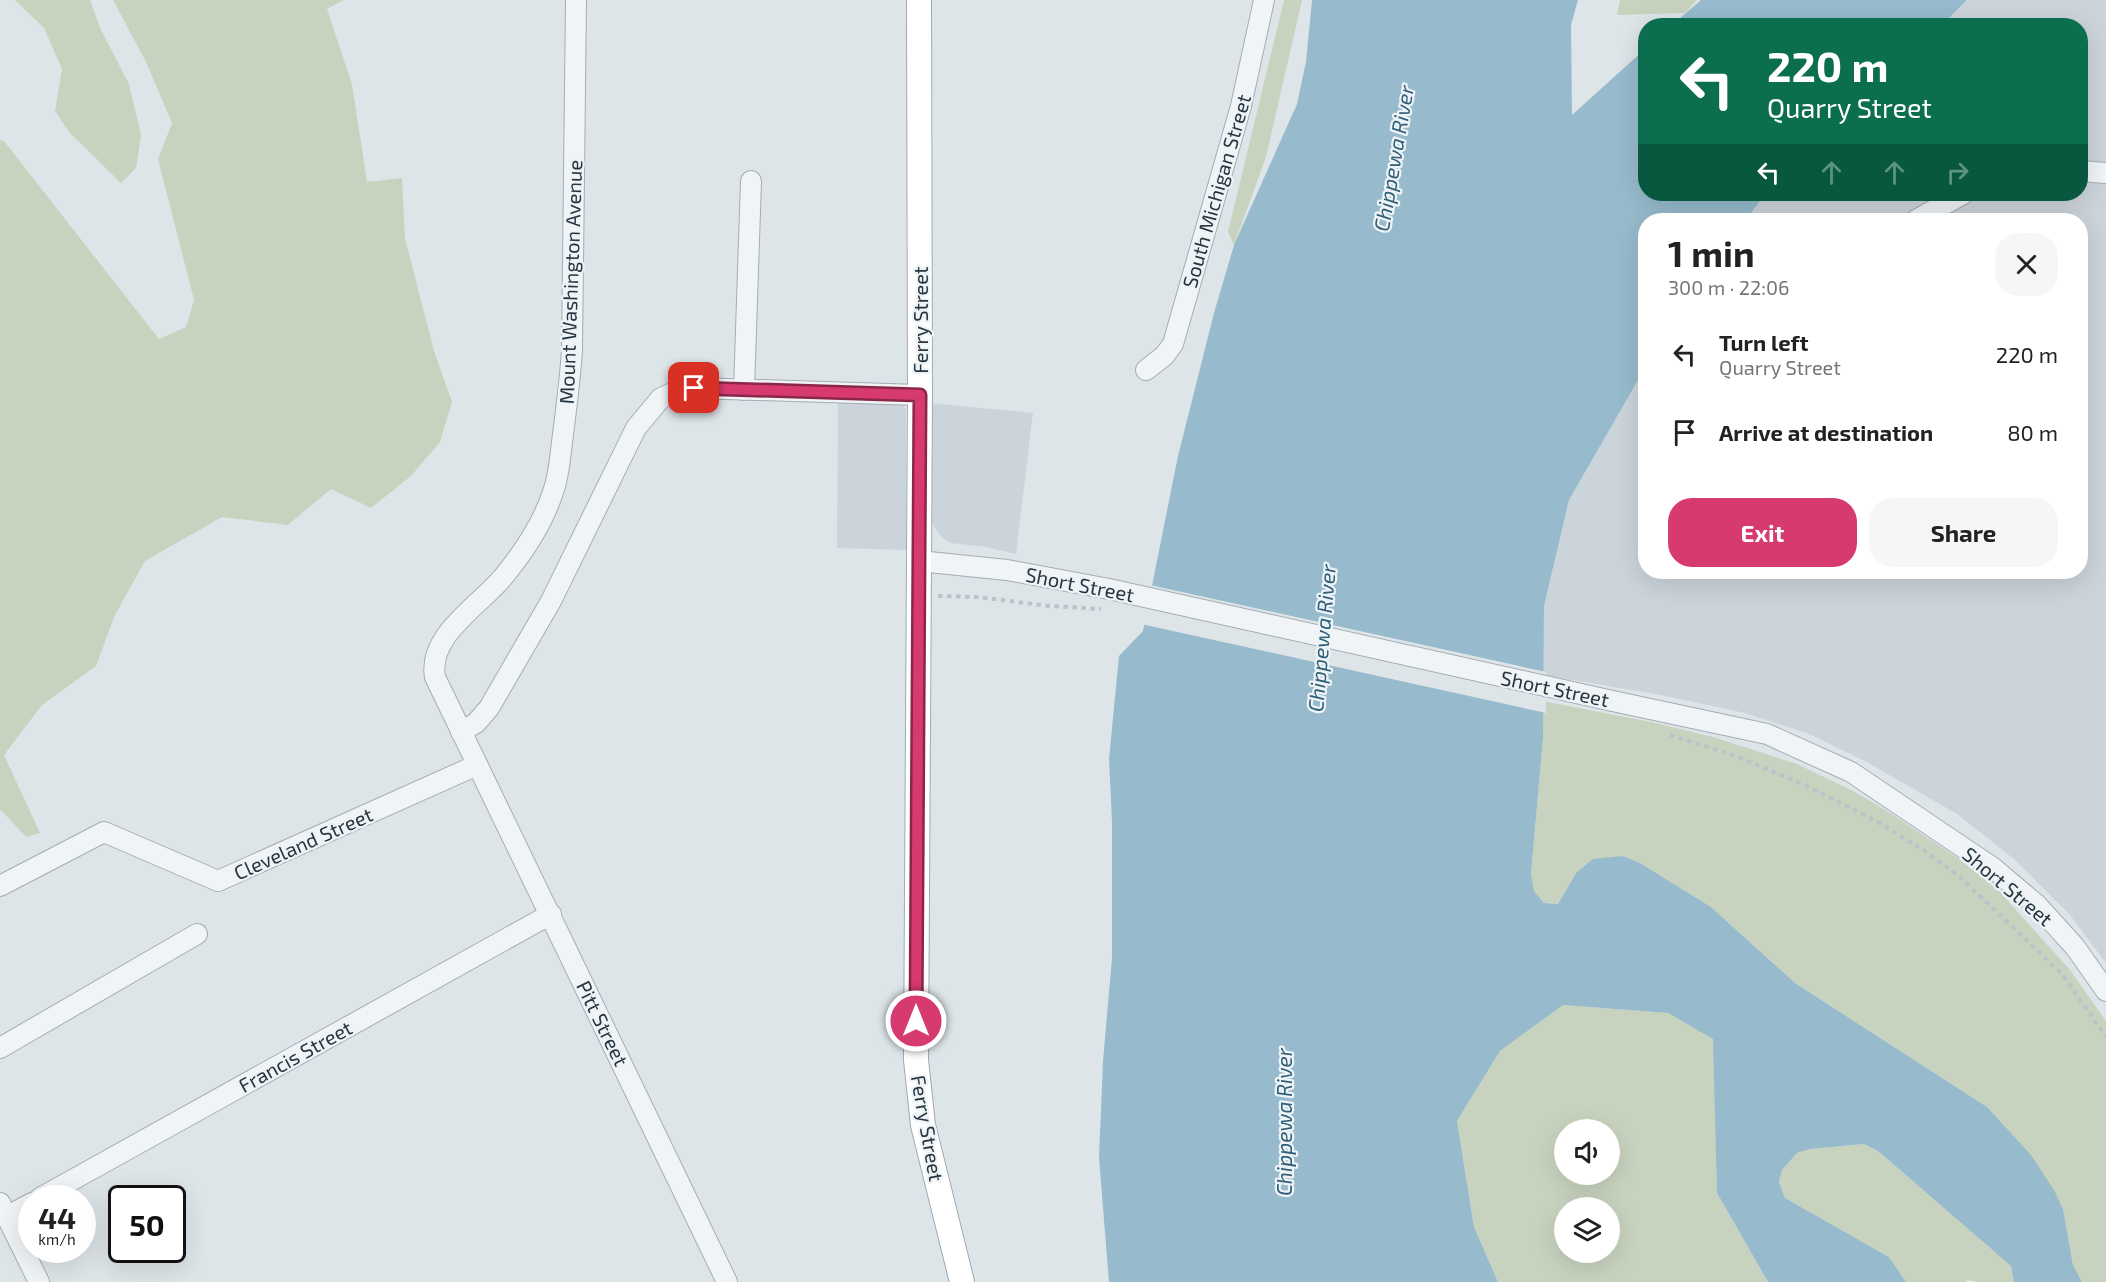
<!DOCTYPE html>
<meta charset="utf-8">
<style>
body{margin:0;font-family:"Exo 2",sans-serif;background:#f6f6f6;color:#222;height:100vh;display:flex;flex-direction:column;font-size:22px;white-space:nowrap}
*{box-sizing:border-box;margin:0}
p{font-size:20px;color:#767676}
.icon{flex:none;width:33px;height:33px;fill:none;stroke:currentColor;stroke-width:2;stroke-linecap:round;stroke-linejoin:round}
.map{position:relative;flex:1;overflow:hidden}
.sheet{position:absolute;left:1638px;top:213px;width:450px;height:366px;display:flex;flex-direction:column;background:#fff;border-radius:24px;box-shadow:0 6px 24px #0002}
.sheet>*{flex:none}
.top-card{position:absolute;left:1638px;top:18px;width:450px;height:183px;border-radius:24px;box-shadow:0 6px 24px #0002;background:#0b6e4f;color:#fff;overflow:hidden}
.controls{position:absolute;left:1554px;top:1119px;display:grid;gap:12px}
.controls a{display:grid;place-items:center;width:66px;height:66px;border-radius:50%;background:#fff;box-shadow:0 6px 24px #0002;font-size:30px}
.speed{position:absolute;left:18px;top:1185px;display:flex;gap:12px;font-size:30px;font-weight:700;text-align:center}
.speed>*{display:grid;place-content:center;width:78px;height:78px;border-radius:50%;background:#fff;box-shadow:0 6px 24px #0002;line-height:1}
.speed small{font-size:15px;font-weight:400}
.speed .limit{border:3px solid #111;border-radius:9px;background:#fff;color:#111}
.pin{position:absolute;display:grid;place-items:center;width:51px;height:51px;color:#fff;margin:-26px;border-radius:12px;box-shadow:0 3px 9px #0006}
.me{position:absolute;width:66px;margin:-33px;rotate:0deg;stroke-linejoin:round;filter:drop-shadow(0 0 4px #0008)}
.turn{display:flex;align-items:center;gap:21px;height:126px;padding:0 30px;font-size:27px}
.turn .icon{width:78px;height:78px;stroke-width:2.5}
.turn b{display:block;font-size:42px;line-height:51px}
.lanes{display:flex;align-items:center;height:57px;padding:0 30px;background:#0003;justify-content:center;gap:30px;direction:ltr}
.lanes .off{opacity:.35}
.round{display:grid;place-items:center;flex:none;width:63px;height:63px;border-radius:24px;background:#f6f6f6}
.overview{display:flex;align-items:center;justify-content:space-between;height:102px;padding:0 30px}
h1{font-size:36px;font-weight:700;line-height:45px}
.action{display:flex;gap:12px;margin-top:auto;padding:12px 30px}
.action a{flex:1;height:69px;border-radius:24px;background:#d73a71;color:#fff;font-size:24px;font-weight:700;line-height:69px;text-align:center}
.action a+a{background:#f6f6f6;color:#222}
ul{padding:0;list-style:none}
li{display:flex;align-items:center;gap:18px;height:78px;padding:0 30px}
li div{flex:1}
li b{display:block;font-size:22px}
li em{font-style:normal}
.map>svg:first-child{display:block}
.built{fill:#ccd4db}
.green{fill:#c8d3bf;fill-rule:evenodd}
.water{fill:#97bbcc}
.pier{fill:#dee5e9}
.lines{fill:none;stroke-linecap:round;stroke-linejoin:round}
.minor-casing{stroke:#a3adb3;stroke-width:22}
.major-casing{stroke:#9dacb5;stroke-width:26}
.path{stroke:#bcc2c8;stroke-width:4;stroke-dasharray:4.5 4.5;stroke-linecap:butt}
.minor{stroke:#f1f4f7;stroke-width:20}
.major{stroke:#fff;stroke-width:24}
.route-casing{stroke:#8c2649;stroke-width:15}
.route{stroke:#d73a71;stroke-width:10}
.labels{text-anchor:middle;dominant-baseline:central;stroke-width:4.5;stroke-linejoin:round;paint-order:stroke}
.street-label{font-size:20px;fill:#263541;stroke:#eef3f6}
.water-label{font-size:21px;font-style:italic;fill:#2e5e78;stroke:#eef3f6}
</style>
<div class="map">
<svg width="2106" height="1282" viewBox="0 0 2106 1282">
<rect width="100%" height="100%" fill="#dee5e9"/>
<!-- built -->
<g class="built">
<polygon points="1967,0 2106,0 2106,963 2070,915 2014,859 1957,814 1865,761 1809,734 1745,713 1661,695 1543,675 1544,606 1569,500 1645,368 1646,572 2080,572 2080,220 1746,220 1765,194 2080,194 2080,26 1942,25"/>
<polygon points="838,398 903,403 906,410 906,550 837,548"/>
<polygon points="930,403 1033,413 1016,554 986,547 951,543 942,537 935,528 931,520"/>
</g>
<!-- green -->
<g class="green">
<polygon points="15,0 90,0 101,30 129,84 141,135 136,168 121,183 69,132 55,111 62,69 44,28"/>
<polygon points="113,0 344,0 327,9 352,84 367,182 402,178 405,238 434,351 452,402 440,442 411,476 371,508 331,489 288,525 222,517 145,561 115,615 96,666 42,705 4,755 40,833 26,837 0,809 0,140 4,141 159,339 186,327 194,300 158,159 172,123 146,62"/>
<polygon points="1284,0 1302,0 1266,157 1234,245 1228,232"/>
<polygon points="1620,0 1697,0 1685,13 1617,15"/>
<polygon points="1543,701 1651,722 1713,737 1797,764 1853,791 1884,809 1959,859 2000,892 2070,970 2106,1021 2106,1282 2082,1282 2073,1265 2063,1209 1987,1107 1795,983 1711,907 1640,863 1623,856 1576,873 1558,904 1544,903 1534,891 1531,874 1543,738"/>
<path d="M1563,1005L1668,1013L1714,1039L1717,1193L1768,1282H1498L1474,1227L1457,1121L1500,1051ZM1564,1130H1610V1174H1564ZM1564,1208H1610V1252H1564Z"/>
<polygon points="1864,1144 1878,1151 2011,1266 2014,1282 1978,1282 1968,1280 1965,1282 1906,1282 1889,1257 1785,1198 1779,1182 1782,1170 1797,1153 1810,1149"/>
</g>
<!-- water -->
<g class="water">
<polygon points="1312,0 1578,0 1571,25 1572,115 1645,49 1646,194 1765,194 1746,220 1646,220 1645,368 1569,500 1544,606 1543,738 1531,874 1534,891 1544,903 1558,904 1576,873 1593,859 1623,856 1640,863 1711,907 1795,983 1987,1107 2031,1155 2054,1190 2063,1209 2073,1265 2082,1282 2014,1282 2011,1266 1878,1151 1864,1144 1810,1149 1797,1153 1782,1170 1779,1182 1785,1198 1889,1257 1906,1282 1768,1282 1717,1193 1713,1039 1668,1013 1563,1005 1500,1051 1457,1121 1474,1227 1498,1282 1109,1282 1099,1158 1103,1061 1112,958 1112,822 1109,759 1119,656 1143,631 1178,456 1214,313 1234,245 1297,104 1306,62"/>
<polygon points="1701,0 1967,0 1942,25 1672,25"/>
</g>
<!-- pier -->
<polygon class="pier" points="1150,585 1546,672 1546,713 1141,624"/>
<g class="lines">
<defs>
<g id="minor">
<path d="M576,0L572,350C570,381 566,411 562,442C560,458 559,476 553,492C544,520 527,547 508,571C486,602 427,633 435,677L727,1282"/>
<polyline points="2080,171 2106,173"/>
<polyline points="1916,220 1963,194"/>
<polyline points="1146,370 1164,356 1173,344 1241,106 1264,0"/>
<polyline points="744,390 751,181"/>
<polyline points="919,561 1007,570 1109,589 1608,700 1767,734 1851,772 1992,867 2037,905 2075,947 2106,991"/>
<polyline points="461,732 476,723 489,708 551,601 636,428 661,398 677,391 694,388 920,395"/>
<polyline points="0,886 104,832 218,881 477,765"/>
<polyline points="0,1048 197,934"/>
<polyline points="40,1198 551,914"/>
<polyline points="0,1203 39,1282"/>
<polyline points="6,1217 32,1203"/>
</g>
<polyline id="major" points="919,0 920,395 916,1060 923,1125 962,1282"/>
</defs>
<!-- minor casing -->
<use href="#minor" class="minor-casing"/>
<!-- major casing -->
<use href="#major" class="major-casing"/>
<!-- path -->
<g class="path">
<polyline points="938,596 978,597 1049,606 1101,609"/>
<polyline points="1670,735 1736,756 1809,787 1876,821 1928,853 1961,878 2062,974 2106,1037"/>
</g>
<!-- minor -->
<use href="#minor" class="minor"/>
<!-- major -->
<use href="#major" class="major"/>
</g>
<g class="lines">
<defs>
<polyline id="route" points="694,388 920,395 916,1021"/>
</defs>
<!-- route casing -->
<use href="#route" class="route-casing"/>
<!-- route -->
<use href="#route" class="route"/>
</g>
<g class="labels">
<!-- street labels -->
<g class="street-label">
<text transform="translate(1216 191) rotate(-74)">South Michigan Street</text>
<text transform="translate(570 282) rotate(-88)">Mount Washington Avenue</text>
<text transform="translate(920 320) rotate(-90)">Ferry Street</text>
<text transform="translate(1080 584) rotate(11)">Short Street</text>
<text transform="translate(1555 688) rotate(12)">Short Street</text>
<text transform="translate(303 843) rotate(-24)">Cleveland Street</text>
<text transform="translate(2008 886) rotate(40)">Short Street</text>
<text transform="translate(603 1023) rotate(64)">Pitt Street</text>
<text transform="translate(295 1056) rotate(-29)">Francis Street</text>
<text transform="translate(928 1128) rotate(80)">Ferry Street</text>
</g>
<!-- water labels -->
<g class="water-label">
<text transform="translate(1393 158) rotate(-80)">Chippewa River</text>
<text transform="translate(1321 638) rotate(-85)">Chippewa River</text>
<text transform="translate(1283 1122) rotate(-90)">Chippewa River</text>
</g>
</g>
</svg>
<div class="controls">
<a><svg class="icon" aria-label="sound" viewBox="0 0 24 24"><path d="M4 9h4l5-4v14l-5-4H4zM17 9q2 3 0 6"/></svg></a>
<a><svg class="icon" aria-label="layers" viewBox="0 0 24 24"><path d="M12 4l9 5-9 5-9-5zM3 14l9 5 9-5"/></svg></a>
</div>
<div class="speed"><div>44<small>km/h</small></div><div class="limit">50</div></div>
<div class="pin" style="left:694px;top:388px;background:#d93025"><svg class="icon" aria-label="arrive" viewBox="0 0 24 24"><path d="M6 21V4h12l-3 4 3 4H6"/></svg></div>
<svg class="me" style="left:916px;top:1021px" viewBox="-20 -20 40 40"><circle r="17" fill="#d73a71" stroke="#fff" stroke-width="3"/><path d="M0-11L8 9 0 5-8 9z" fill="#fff"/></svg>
<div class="top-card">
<div class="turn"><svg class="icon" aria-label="left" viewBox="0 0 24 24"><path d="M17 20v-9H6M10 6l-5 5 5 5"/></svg><div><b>220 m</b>Quarry Street</div></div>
<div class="lanes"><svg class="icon" aria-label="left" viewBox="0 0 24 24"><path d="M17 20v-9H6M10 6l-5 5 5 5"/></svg><svg class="icon off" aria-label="ahead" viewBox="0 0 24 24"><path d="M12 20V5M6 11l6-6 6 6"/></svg><svg class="icon off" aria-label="ahead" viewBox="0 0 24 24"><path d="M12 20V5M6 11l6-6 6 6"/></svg><svg class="icon off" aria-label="right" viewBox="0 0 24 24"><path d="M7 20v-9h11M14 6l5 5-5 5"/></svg></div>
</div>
<section class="sheet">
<div class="overview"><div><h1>1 min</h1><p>300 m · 22:06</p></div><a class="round"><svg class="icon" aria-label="close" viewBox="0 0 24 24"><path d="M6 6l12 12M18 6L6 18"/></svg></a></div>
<ul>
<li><svg class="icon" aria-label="left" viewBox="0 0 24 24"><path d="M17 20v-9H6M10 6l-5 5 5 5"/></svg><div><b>Turn left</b><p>Quarry Street</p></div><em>220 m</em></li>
<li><svg class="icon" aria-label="arrive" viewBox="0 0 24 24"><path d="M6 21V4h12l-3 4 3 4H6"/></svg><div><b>Arrive at destination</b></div><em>80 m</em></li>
</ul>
<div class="action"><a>Exit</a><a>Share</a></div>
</section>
</div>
